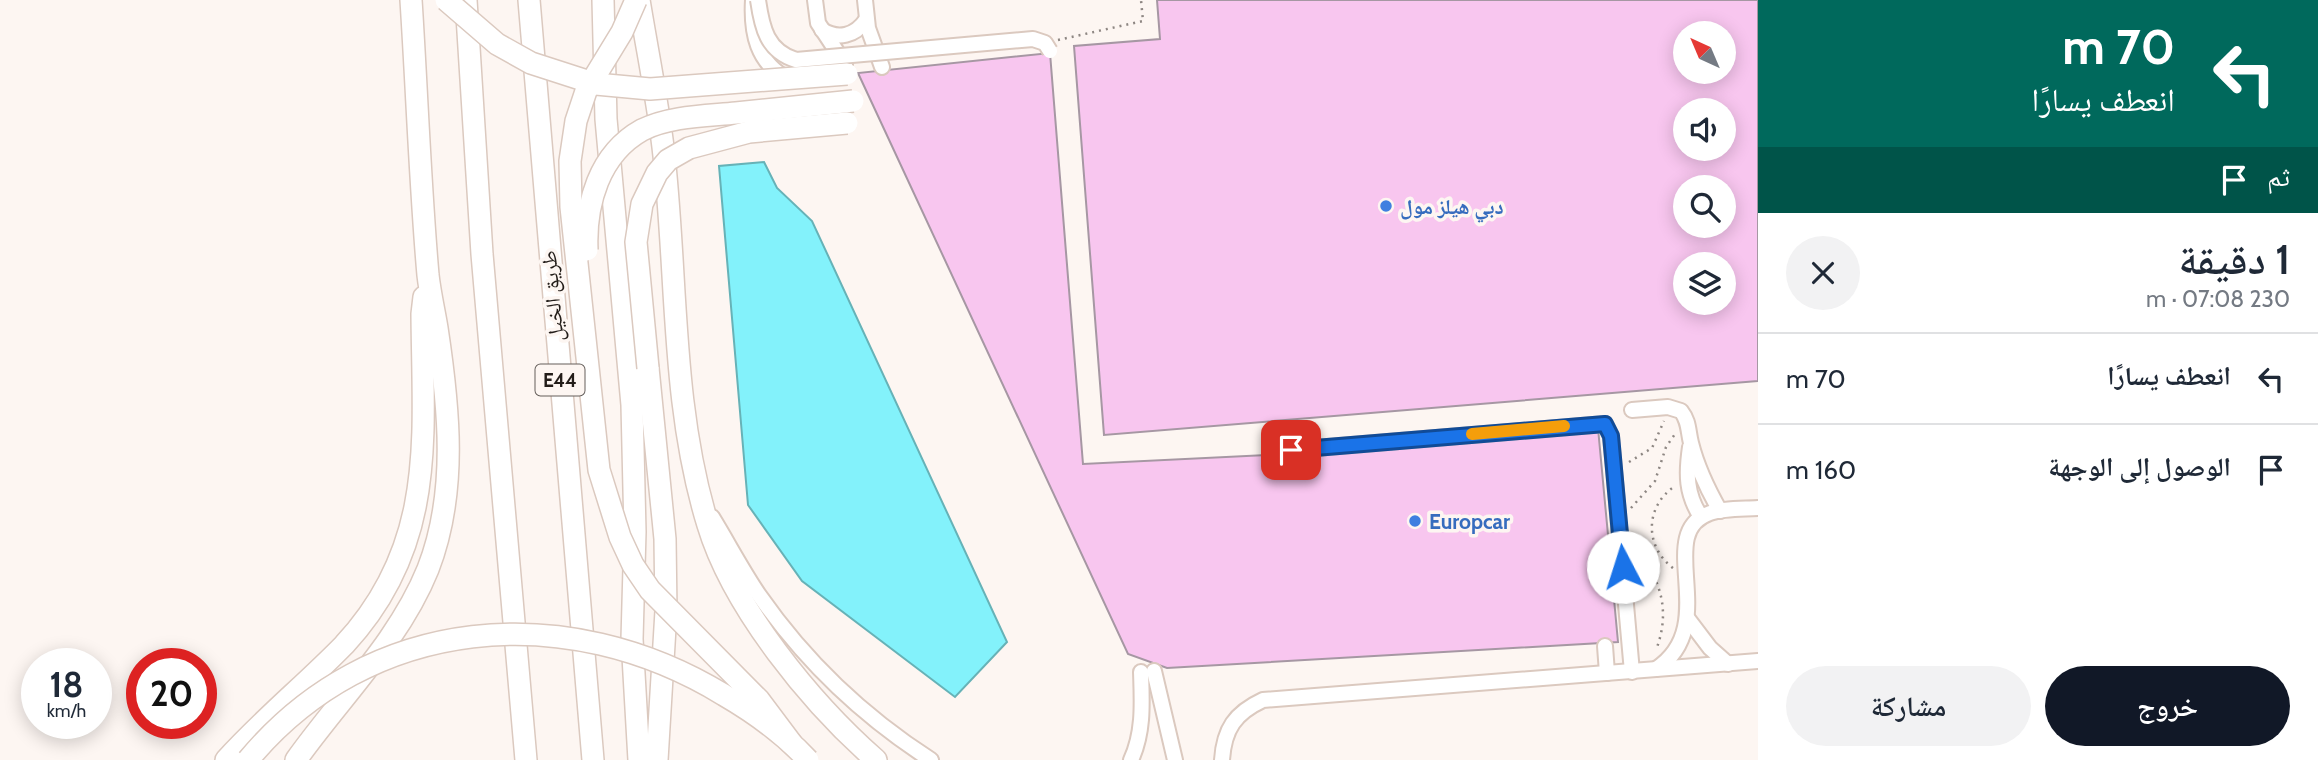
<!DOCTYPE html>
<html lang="ar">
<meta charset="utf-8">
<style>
body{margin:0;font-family:Cabin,"Noto Naskh Arabic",sans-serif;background:#f2f2f3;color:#1f2937;direction:rtl;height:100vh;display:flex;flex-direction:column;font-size:26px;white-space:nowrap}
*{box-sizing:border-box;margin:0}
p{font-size:23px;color:#747a83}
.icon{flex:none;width:38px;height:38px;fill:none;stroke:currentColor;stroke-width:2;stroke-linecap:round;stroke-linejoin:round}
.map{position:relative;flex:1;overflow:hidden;direction:ltr}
.details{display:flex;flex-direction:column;background:#fff;width:560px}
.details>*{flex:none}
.hud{background:#00695c;color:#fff;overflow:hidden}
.needle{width:46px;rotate:316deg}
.controls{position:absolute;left:1673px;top:21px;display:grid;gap:14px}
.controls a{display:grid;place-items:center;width:63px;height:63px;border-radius:50%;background:#fff;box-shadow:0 4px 18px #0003;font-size:35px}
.speed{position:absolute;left:21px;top:648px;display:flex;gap:14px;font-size:35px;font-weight:700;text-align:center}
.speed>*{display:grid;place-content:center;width:91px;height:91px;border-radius:50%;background:#fff;box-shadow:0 4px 18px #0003;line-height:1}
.speed small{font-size:18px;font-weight:400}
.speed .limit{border:10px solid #d22;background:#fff;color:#111}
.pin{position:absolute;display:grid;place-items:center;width:60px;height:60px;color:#fff;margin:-30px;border-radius:14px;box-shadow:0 4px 10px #0006}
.me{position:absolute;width:77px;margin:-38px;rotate:355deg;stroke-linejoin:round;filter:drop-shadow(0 0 5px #0008)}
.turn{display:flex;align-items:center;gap:24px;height:147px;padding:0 28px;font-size:32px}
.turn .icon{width:91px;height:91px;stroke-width:2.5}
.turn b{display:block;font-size:49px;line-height:60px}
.then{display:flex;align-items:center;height:66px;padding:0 28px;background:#0003;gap:14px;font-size:26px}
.round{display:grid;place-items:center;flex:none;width:74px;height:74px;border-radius:37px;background:#f2f2f3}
.summary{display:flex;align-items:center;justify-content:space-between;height:119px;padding:0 28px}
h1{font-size:42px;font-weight:600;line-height:52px}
.cta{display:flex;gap:14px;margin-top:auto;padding:14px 28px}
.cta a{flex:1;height:80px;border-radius:42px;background:#111827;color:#fff;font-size:28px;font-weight:600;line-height:80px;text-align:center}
.cta a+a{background:#f2f2f3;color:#1f2937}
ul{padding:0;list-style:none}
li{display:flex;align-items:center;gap:21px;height:91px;padding:0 28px;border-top:2px solid #e0e1e3}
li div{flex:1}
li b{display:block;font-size:26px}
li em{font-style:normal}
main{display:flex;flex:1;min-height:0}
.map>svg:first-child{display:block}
.water{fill:#83f2fb;stroke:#66b2b7;stroke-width:2}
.building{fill:#f8c6ef;stroke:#a697a3;stroke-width:2;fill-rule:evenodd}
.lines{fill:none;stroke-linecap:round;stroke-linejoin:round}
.minor-casing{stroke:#dbc9bf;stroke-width:18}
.highway-casing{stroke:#dbc9bf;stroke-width:24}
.path{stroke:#8e8783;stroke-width:2.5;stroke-dasharray:2 5;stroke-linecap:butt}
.minor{stroke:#fff;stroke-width:14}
.highway{stroke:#fff;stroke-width:21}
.minor-bridge-casing{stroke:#dbc9bf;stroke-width:18;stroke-linecap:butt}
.highway-bridge-casing{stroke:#dbc9bf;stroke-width:24;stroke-linecap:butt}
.minor-bridge{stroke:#fff;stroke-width:14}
.highway-bridge{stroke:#fff;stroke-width:21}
.route-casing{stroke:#114b97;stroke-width:18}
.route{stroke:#1a73e8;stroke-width:12}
.slow{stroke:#f59e0b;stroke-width:12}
.shop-dot{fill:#3f7fe0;stroke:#fdf6f2;stroke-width:2.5}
.labels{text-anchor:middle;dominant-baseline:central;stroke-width:7;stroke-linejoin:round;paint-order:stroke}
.shield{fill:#fdf6f2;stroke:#645e5a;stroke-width:2}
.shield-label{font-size:19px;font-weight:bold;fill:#231d19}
.shop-label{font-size:21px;font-weight:bold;fill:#366cbe;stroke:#fdf6f2;text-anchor:start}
.street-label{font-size:21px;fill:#231d19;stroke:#fdf6f2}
</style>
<main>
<section class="details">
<div class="hud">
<div class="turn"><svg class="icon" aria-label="left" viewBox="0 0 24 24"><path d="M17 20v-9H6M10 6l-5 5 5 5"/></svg><div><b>70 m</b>انعطف يسارًا</div></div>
<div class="then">ثم<svg class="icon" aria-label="arrive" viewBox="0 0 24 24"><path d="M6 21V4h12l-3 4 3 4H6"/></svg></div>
</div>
<div class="summary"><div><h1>1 دقيقة</h1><p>230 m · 07:08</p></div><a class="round"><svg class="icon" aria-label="close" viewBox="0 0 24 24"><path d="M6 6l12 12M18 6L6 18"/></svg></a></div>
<ul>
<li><svg class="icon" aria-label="left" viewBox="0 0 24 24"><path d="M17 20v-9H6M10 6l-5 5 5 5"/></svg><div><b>انعطف يسارًا</b></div><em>70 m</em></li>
<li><svg class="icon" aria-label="arrive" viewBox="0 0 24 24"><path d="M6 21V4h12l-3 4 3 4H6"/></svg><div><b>الوصول إلى الوجهة</b></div><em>160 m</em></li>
</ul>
<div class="cta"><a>خروج</a><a>مشاركة</a></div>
</section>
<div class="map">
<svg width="1758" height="760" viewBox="0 0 1758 760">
<rect width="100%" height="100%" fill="#fdf6f2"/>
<!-- water -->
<polygon class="water" points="764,162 777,188 812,221 1007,642 955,697 802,581 748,505 719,166"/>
<!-- building -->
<g class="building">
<path d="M1157,0H1758V381L1104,435L1074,46L1160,39ZM1685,33H1724V72H1685ZM1685,110H1724V149H1685ZM1685,187H1724V226H1685ZM1685,264H1724V303H1685Z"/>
<polygon points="1050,53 1083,464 1287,454 1598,428 1618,642 1167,668 1128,654 858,73"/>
</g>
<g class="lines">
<defs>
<g id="minor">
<path d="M753,0C751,33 757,63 788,79"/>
<polyline points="815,0 818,23 845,64"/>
<polyline points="865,0 868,28 882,67"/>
<path d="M822,30C838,40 855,36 866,20"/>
<path d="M1632,410L1668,407L1681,411C1689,421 1688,431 1691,443C1697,467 1708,490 1720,511"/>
<path d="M1690,447C1686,474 1686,494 1701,517"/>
<polyline points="1291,450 1605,424 1611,436 1632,672"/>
<path d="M712,517C728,543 742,570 759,595C805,661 864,717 931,760"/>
<polyline points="1688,619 1710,648 1728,664"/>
<polyline points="1605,646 1607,673"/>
<path d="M1656,669C1723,625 1652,533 1710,513C1724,508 1743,509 1758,508"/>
<polyline points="1154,671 1175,760"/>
<path d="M1131,760C1144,732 1142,702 1141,672"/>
<path d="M1222,760C1224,729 1235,713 1263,700L1758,661"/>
</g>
<g id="highway">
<polyline points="466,0 482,254 526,760"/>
<polyline points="529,0 593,760"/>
<polyline points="603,0 606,119 632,405 635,532 632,639 639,760"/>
<path d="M639,0C647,49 657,98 663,147C678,273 670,402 708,525C733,608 811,703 876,760"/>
<polyline points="648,368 665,539 666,611 657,760"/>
<path d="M226,760C263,719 306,684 344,645C437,545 423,438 422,314L424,297"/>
<path d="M296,760C340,698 399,641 428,569C458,492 449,407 437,328C434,310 430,293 428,275C420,184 417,92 411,0"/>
</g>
</defs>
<!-- minor casing -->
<use href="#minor" class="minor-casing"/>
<!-- highway casing -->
<use href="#highway" class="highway-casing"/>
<!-- path -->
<g class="path">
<polyline points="1058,40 1143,21 1141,0"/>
<polyline points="1629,462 1652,448 1664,421"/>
<polyline points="1631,508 1655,481 1666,447 1675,434"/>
<path d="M1634,547C1661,578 1671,611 1656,650"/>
<path d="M1673,568C1644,546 1645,506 1675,486"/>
</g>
<!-- minor -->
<use href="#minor" class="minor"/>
<!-- highway -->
<use href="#highway" class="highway"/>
<defs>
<path id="minor-bridge" d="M758,0C762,28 767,51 796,60L1033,39L1045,43L1050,51"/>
<g id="highway-bridge">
<polyline points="446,0 497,44 531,63 596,84 650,89 847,74"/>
<polyline points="636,0 622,32 586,91 576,121 570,161 571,207 599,470 620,537 633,565 650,590 759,700 792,744"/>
<path d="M587,250C585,204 599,154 642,130C670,116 706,116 736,113C775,109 814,105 853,101"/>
<polyline points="648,368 636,242 642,204 657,173 668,160 689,148 749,132 847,123"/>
<path d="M248,760C369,614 567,599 724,695C755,713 784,734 808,760"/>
</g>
</defs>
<!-- minor-bridge casing -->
<use href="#minor-bridge" class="minor-bridge-casing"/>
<!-- highway-bridge casing -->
<use href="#highway-bridge" class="highway-bridge-casing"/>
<!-- minor-bridge -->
<use href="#minor-bridge" class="minor-bridge"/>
<!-- highway-bridge -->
<use href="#highway-bridge" class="highway-bridge"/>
</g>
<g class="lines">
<defs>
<polyline id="route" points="1291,450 1605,424 1611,436 1623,567"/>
</defs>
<!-- route casing -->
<use href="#route" class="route-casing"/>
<!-- route -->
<use href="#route" class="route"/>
<!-- slow -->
<polyline class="slow" points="1472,434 1564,426"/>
</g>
<!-- markers -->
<g class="shop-dot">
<circle cx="1386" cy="206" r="7"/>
<circle cx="1415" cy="521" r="7"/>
</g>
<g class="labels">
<!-- shield labels -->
<rect class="shield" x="535.5" y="364.5" width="49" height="31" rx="5"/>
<g class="shield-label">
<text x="560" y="380">E44</text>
</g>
<!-- shop labels -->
<g class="shop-label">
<text x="1400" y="206">دبي هيلز مول</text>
<text x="1429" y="521">Europcar</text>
</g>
<!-- street labels -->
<g class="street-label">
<text transform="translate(552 296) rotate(-95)">طريق الخيل</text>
</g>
</g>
</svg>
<div class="controls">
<a><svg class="needle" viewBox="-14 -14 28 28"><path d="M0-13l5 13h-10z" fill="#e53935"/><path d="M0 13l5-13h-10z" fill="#747a83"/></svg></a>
<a><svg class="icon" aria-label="sound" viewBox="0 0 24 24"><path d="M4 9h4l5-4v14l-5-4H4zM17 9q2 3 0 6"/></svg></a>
<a><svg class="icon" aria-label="search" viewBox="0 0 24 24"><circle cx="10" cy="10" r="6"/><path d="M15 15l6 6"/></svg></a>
<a><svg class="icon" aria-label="layers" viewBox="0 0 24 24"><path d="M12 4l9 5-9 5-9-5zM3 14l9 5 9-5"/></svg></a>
</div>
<div class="speed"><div>18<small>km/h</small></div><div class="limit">20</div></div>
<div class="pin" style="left:1291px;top:450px;background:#d93025"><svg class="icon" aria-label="arrive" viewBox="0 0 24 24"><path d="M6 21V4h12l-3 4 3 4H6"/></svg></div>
<svg class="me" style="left:1623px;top:567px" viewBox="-20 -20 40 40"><circle r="19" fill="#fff"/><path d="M0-13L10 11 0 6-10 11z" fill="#1a73e8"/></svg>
</div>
</main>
